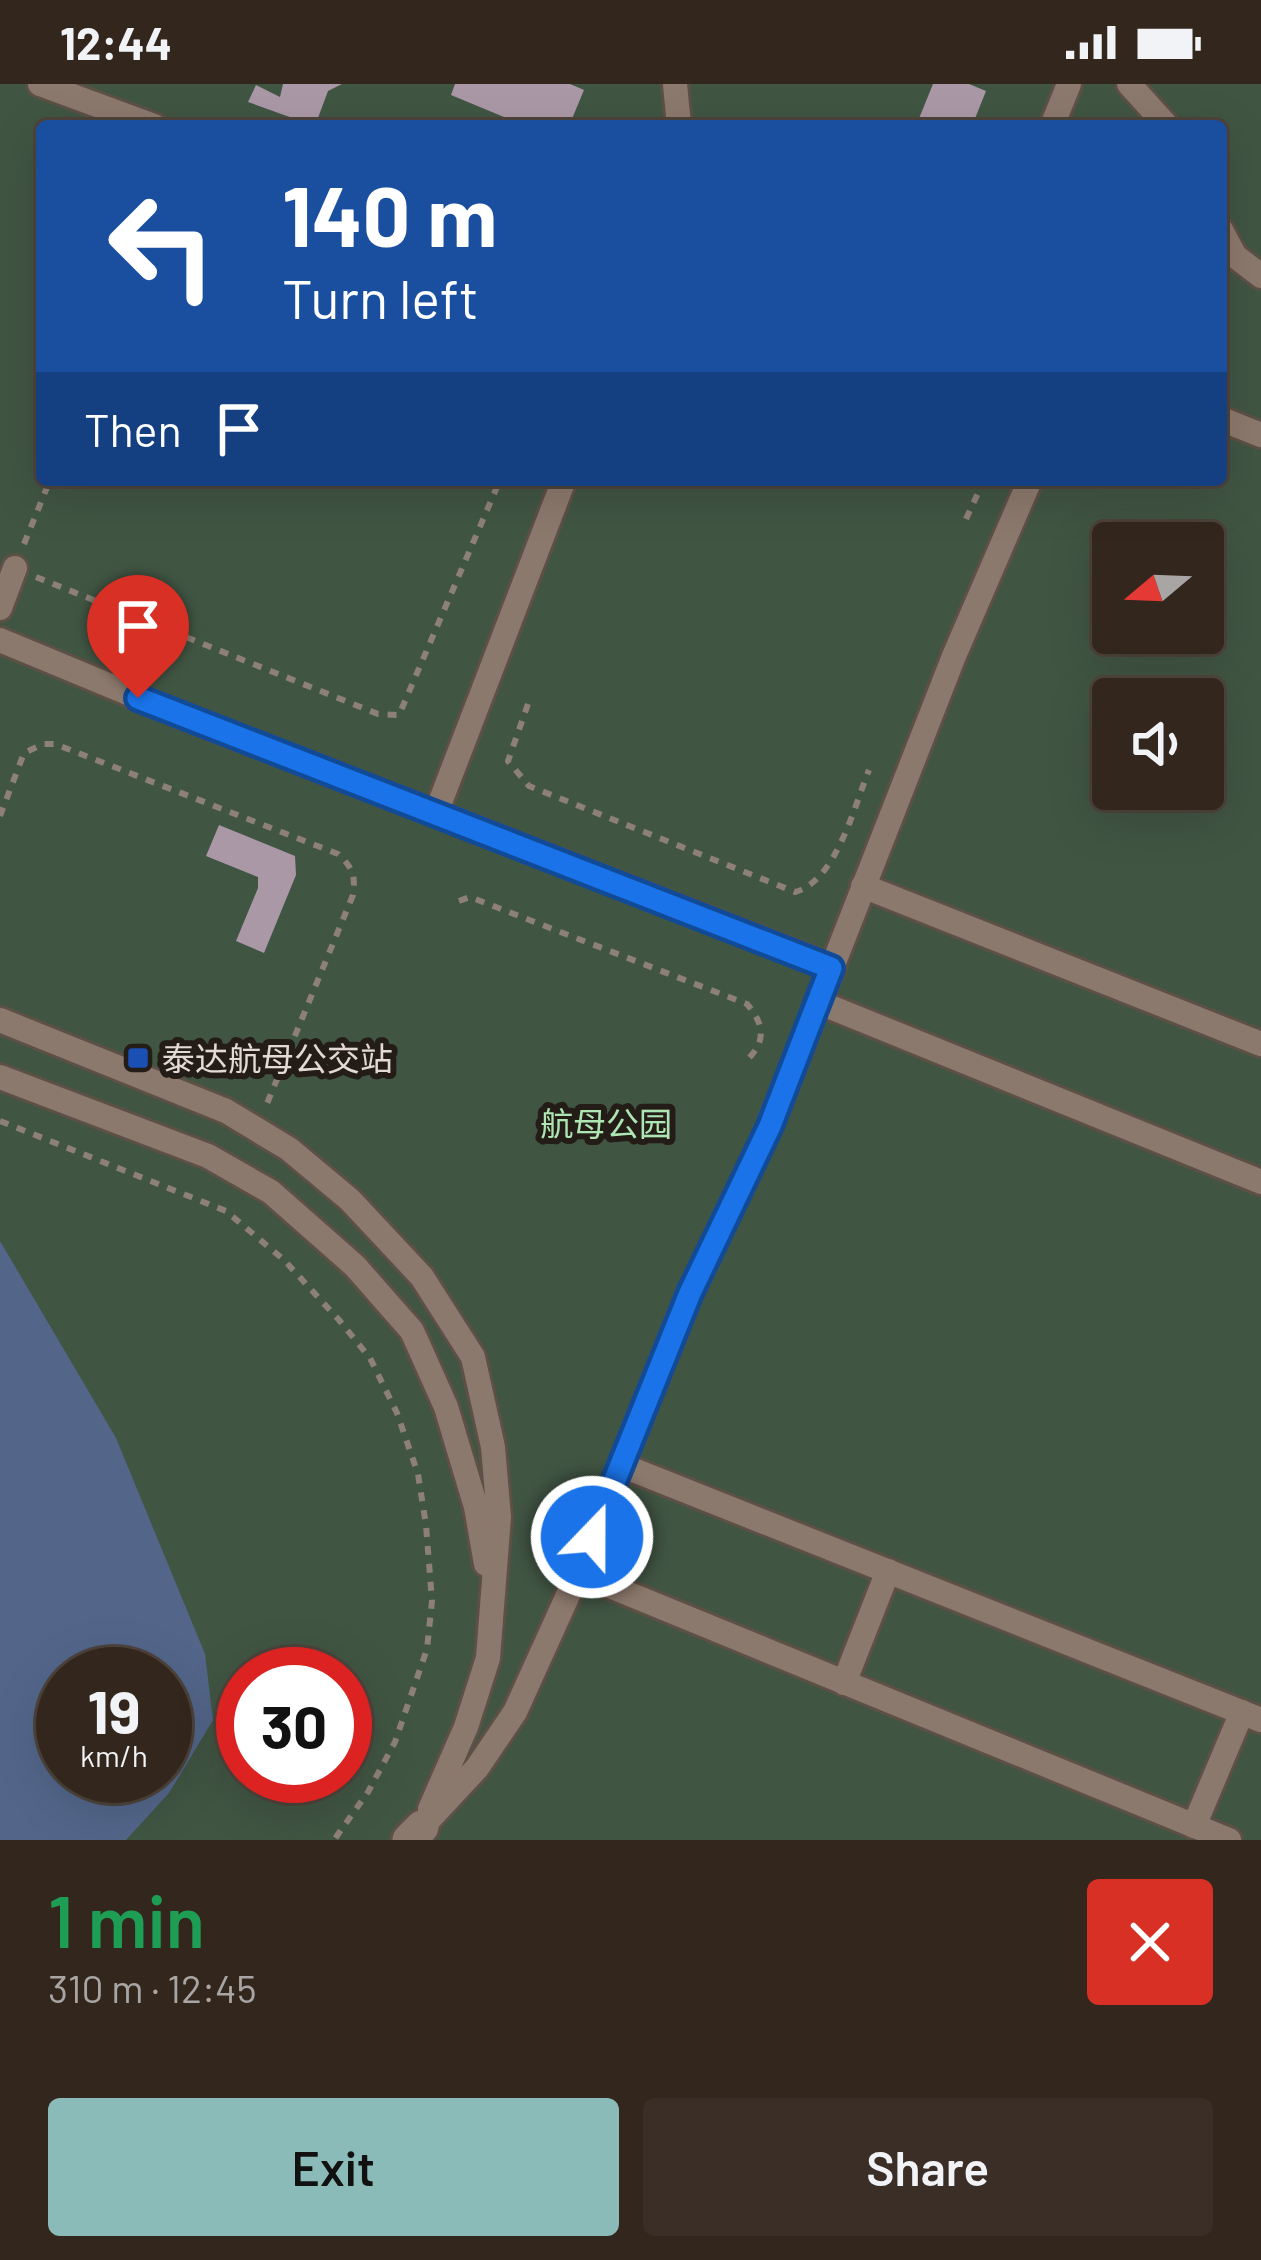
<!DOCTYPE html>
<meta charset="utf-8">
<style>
body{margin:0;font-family:Barlow,"Noto Sans SC",sans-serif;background:#3a2e26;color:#f1f3f6;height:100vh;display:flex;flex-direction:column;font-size:45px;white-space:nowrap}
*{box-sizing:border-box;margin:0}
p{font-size:39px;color:#a8a5a4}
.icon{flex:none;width:66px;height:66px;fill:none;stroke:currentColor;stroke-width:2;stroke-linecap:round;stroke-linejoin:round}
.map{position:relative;height:1756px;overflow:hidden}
.drawer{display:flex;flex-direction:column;background:#32261d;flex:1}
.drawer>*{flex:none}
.top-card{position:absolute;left:36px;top:36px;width:1191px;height:366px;border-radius:12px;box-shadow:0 12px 48px #0002,0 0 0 3px #4d433b;background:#1a4fa0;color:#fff;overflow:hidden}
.needle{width:78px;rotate:251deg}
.controls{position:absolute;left:1092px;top:438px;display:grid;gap:24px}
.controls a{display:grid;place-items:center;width:132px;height:132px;border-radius:12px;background:#32261d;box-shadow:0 12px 48px #0002,0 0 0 3px #4d433b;font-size:60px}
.speed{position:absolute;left:36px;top:1563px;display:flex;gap:24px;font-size:60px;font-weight:700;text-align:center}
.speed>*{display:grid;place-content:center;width:156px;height:156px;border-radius:50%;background:#32261d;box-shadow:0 12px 48px #0002,0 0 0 3px #4d433b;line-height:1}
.speed small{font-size:30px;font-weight:400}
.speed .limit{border:18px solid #d22;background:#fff;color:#111}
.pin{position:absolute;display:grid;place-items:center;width:102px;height:102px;color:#fff;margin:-123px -51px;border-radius:50% 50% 50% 0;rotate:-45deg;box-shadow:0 0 12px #0007}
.pin .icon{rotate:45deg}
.me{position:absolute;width:132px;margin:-66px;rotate:22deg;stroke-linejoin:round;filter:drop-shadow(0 0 9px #0008)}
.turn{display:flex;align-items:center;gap:42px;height:252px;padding:0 48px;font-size:54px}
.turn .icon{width:156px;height:156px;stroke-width:2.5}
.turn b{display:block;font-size:84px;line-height:102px}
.then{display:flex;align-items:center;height:114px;padding:0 48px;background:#0003;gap:24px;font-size:45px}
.round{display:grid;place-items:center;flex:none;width:126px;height:126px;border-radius:12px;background:#3a2e26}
.head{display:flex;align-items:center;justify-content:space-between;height:204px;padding:0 48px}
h1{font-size:72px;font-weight:600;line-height:90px;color:#1e9e55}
.action{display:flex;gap:24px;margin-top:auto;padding:24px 48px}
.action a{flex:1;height:138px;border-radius:12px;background:#8bbbb9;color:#111;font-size:48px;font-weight:600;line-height:138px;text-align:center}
.action a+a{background:#3a2e26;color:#f1f3f6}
.status{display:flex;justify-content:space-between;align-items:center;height:84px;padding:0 60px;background:#32261d;direction:ltr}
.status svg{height:33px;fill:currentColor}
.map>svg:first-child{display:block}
.green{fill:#415543;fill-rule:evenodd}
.water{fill:#53668a;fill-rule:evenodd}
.building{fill:#ab98a7}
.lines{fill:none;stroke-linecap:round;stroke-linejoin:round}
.minor-casing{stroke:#5d5046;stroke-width:30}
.secondary-casing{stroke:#5d5046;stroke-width:39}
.path{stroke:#8d8077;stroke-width:6;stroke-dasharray:9 9;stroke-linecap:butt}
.minor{stroke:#8c796d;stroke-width:24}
.secondary{stroke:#8c796d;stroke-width:33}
.route-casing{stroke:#114b97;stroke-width:30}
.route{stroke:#1a73e8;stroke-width:21}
.transit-dot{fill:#1a4fb4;stroke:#231c17;stroke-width:4.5}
.labels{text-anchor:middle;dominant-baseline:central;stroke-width:12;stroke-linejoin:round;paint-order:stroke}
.poi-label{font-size:33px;fill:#e4dad3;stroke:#231c17;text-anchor:start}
.park-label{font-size:33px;fill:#ade6b2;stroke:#231c17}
</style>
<div class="status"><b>12:44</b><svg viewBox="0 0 49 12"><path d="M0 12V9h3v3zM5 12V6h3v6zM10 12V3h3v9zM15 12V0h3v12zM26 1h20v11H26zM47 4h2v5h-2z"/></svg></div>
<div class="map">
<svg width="1261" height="1756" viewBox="0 0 1261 1756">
<rect width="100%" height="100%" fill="#423227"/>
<!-- green -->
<path class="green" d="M0,0H1261V1756H0ZM42,42H1221V396H42ZM1113,459H1203V549H1113ZM1113,615H1203V705H1113ZM63,1590H165V1692H63ZM243,1590H345V1692H243Z"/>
<!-- water -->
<path class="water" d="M0,1157L116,1354L205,1570L213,1636L169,1709L126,1756H0ZM63,1590H165V1692H63Z"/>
<!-- building -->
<g class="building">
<polygon points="283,0 342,0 328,7 315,42 248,18 256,1 280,13"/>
<polygon points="455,0 570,0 584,6 569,42 526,42 451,11"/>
<polygon points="933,0 969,0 986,7 972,42 916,42"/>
<polygon points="219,741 295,772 296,791 264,869 236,857 258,804 258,793 206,772"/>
</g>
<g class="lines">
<defs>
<g id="minor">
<polyline points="40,0 154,42"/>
<polyline points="675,0 679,42"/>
<polyline points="1129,0 1167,42"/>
<polyline points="1052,42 1069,0"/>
<polyline points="1221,146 1235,172 1261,192"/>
<polyline points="1221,335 1261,351"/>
<polyline points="0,524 15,484"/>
<polyline points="0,556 171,627 831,883"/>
<polyline points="436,729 564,396"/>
<polyline points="863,802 1261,960"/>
<polyline points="818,918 1261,1098"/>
<polyline points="0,936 226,1027 289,1065 350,1116 422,1193 473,1273 493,1363 499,1433 488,1574 466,1643 430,1725"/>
<polyline points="0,993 208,1072 271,1108 355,1182 412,1247 446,1323 476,1423 486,1480"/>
<polyline points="621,1381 1261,1636"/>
<polyline points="578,1489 1229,1756"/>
<polyline points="844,1599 888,1487"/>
<polyline points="1194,1742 1242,1628"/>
<polyline points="422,1743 477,1684 515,1628 578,1489 690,1209 770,1042 954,572 1030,396"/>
</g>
<polyline id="secondary" points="409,1756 422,1743"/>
</defs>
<!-- minor casing -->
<use href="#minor" class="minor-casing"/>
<!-- secondary casing -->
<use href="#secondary" class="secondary-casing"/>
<!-- path -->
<g class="path">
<polyline points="966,435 984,396"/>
<polyline points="24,460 50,396"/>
<polyline points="36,493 378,630 399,631 500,396"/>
<path d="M528,620L508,677L529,702L795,808C836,797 854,723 869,686"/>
<path d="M0,732L24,669L43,660H55L338,770C352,783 356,791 353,811L266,1022"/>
<path d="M459,817L470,813L747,920C763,939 767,955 749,974"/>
<polyline points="0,1037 226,1127 284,1176 339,1236 370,1274 397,1329 418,1390 426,1441 432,1517 427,1565 395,1658 368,1708 334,1756"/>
</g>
<!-- minor -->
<use href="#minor" class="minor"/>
<!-- secondary -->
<use href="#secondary" class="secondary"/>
</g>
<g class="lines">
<defs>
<polyline id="route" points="138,614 831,884 770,1042 690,1209 592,1453"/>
</defs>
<!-- route casing -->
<use href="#route" class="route-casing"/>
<!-- route -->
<use href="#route" class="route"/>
</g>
<!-- markers -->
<rect class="transit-dot" x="126" y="962" width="24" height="24" rx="6"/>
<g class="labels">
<!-- poi labels -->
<g class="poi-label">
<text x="162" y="974">泰达航母公交站</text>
</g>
<!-- park labels -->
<g class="park-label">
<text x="606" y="1039">航母公园</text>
</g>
</g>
</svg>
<div class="controls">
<a><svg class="needle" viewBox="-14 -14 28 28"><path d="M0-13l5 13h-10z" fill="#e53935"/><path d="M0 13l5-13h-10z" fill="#a8a5a4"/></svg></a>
<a><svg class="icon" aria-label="sound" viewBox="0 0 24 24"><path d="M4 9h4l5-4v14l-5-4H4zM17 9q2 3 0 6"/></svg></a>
</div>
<div class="speed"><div>19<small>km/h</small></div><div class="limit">30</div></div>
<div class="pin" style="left:138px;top:614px;background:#d93025"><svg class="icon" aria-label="arrive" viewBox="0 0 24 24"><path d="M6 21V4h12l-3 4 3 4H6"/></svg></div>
<svg class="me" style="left:592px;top:1453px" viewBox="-20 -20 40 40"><circle r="17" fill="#1a73e8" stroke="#fff" stroke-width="3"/><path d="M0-11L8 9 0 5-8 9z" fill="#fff"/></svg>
<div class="top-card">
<div class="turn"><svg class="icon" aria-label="left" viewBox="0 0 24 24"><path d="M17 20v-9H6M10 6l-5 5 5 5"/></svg><div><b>140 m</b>Turn left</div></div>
<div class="then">Then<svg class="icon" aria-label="arrive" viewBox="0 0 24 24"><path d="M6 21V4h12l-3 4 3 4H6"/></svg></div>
</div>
</div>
<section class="drawer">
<div class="head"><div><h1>1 min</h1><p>310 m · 12:45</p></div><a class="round" style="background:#d93025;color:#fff"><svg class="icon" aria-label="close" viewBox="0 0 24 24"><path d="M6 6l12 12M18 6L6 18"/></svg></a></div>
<div class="action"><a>Exit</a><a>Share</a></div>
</section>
